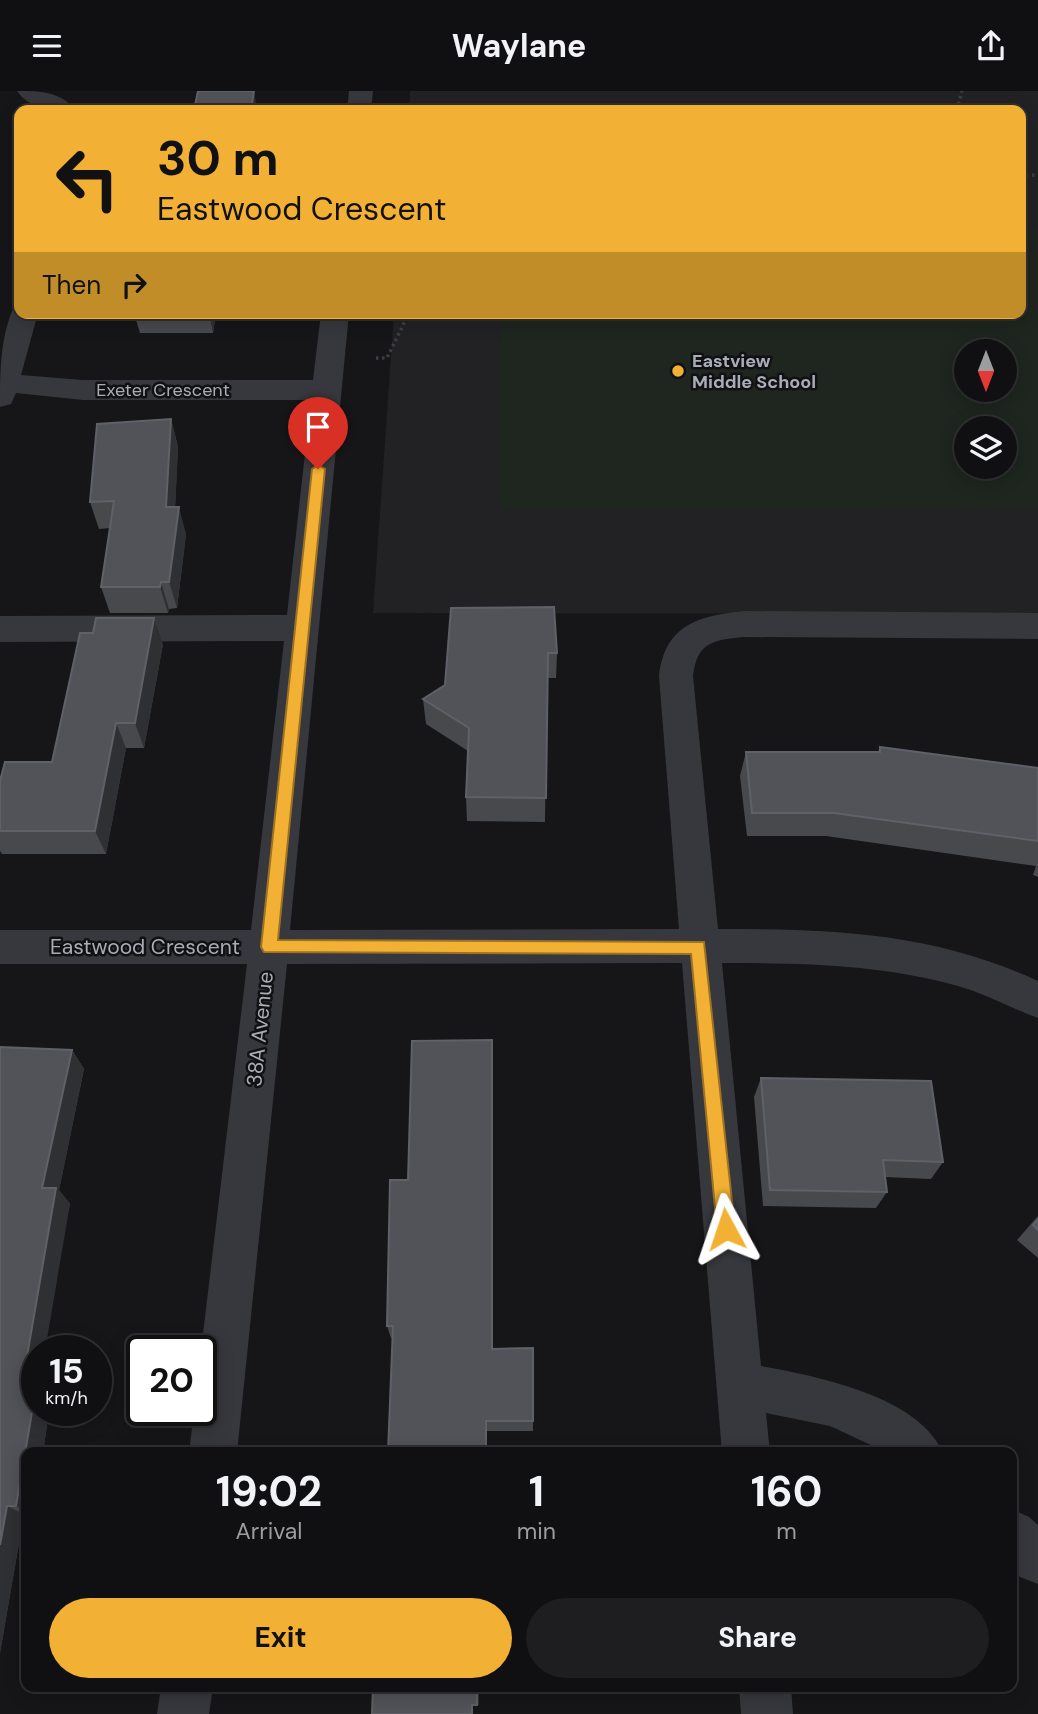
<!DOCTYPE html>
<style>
body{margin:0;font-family:"DM Sans",sans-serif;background:#1e1e20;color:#f1f3f6;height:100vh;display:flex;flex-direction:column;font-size:26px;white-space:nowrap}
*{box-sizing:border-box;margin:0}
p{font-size:23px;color:#9c9d9f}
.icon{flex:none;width:38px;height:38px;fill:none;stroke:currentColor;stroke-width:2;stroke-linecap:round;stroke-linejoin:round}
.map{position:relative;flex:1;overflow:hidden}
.drawer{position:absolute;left:21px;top:1356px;width:996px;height:245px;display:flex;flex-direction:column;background:#101012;border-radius:14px;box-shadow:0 4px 18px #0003,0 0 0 2px #303032}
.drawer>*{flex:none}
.banner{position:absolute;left:14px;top:14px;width:1012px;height:214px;border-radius:14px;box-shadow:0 4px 18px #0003,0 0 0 2px #303032;background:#f2b134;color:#111;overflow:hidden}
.needle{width:46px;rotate:180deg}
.tools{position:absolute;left:954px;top:248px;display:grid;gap:14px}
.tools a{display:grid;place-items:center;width:63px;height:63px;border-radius:50%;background:#101012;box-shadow:0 4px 18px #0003,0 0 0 2px #303032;font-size:35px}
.speed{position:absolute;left:21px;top:1244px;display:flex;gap:14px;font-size:35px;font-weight:700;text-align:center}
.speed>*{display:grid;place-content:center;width:91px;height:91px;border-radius:50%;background:#101012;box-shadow:0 4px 18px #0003,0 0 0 2px #303032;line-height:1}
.speed small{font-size:18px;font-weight:400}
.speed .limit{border:4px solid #111;border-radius:10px;background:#fff;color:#111}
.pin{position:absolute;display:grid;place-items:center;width:60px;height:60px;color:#fff;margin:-72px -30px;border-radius:50% 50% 50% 0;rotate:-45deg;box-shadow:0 0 7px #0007}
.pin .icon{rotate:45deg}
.me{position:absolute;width:77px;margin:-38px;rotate:355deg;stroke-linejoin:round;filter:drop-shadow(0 0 5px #0008)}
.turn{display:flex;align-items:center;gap:24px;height:147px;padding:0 28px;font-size:32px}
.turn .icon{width:91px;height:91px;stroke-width:2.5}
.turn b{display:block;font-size:49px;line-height:60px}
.then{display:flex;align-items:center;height:66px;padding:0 28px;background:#0003;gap:14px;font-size:26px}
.eta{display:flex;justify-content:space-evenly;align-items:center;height:119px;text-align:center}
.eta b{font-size:42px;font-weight:700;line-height:49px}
.primary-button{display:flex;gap:14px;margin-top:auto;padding:14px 28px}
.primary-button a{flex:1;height:80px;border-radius:42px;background:#f2b134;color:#111;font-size:28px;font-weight:700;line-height:80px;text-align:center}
.primary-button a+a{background:#1e1e20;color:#f1f3f6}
header{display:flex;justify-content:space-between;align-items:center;height:91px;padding:0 28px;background:#101012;font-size:32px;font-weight:700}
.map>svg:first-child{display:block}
.built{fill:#222225;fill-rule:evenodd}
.green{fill:#1e261f;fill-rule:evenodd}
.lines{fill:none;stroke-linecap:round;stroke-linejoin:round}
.path{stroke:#3d3f44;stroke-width:3.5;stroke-dasharray:2.5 3.5;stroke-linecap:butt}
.minor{fill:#37383d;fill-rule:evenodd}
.wall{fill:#47494d}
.shaded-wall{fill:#2f3033}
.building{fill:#525359;stroke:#5f6168;stroke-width:2}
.route{fill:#f2b134;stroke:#9d7322;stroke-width:2}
.poi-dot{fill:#f2b134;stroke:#111113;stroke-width:2.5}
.labels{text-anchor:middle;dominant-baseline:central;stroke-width:5;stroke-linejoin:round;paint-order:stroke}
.far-poi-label{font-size:18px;font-weight:bold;fill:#a8adb8;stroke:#111113;text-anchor:start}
.far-street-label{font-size:18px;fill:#a8adb8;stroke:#111113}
.street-label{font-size:21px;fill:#a8adb8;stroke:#111113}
</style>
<header><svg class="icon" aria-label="menu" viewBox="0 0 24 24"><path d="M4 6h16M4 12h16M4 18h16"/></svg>Waylane<svg class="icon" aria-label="share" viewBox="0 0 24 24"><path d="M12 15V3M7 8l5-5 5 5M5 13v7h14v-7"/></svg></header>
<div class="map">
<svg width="1038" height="1623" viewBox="0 0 1038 1623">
<rect width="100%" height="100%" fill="#161618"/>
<!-- built -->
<path class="built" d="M410,0H1038V523L373,522L394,222H1020V19H409ZM966,261H1004V299H966ZM966,338H1004V376H966Z"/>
<!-- green -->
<path class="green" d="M1020,138H1038V419L499,418L501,222H1020ZM966,261H1004V299H966ZM966,338H1004V376H966Z"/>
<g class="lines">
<!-- path -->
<g class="path">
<polyline points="957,19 962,0"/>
<polyline points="1020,85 1038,84"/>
<polyline points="376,267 387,267 409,222"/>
</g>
<!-- minor -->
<g class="minor">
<path d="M17,0C38,0 61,0 75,19C54,20 30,19 17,0Z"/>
<polygon points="349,0 373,0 371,19 347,19"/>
<path d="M19,214V222H38L21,284L83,289H313L321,222H349L290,839L679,838L659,585C665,534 698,525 744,520L1038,522V548L744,546C713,549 697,551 693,585L718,838C832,838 932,841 1038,890V927C1011,917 986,903 958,895C880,873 801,872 722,872L761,1275C816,1285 919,1305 943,1362H881L873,1355L830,1335L766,1322L770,1362H722L682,872L287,873L237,1362H189L194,1320H201V1260L247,873H0V839H251L284,550L0,551V525L287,524L311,309H83L16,302L11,313L0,316C0,283 0,245 14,216Z"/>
<polygon points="1012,1418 1029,1426 1038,1434 1038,1493 1020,1486 1012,1477"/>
<polygon points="161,1596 213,1596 209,1623 157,1623"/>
<polygon points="739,1596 791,1596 793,1623 741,1623"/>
</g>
</g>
<!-- wall -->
<g class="wall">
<polygon points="134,222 216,222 213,242 140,242"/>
<polygon points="171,328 178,356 175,416 186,443 177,517 169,518 168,522 110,522 101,496 110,437 99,438 90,411"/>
<polygon points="451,517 557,562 556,587 547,587 545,731 467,730 466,706 468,660 426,633 423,608 445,594"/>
<polygon points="163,553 144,657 126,657 106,763 2,763 0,760 0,690 52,671"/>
<polygon points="880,656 1038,677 1038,786 1033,784 1036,775 826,745 747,745 740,685 746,661 878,661"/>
<polygon points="492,949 493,1258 533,1330 533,1340 487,1340 487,1362 392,1247 391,1247 387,1235 408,1089"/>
<polygon points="0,956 72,959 84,978 59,1099 70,1113 37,1260 49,1320 43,1362 26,1362 26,1423 24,1423 0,1562"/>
<polygon points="761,987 943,1071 931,1088 885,1086 887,1101 876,1117 763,1115 754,1006"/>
<polygon points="1038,1125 1038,1167 1017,1149"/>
</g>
<!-- shaded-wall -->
<g class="shaded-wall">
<polygon points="254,0 257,19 251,19"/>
<polygon points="209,222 216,222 213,242"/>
<polygon points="171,328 178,356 174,443 166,416"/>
<polygon points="179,416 186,443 177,517 169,491"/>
<polygon points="161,491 169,518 168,522 160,496"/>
<polygon points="154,527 163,553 144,657 135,632"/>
<polygon points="116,632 126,657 106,763 95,740"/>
<polygon points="492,949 492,968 493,1270 492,1258"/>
<polygon points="72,959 84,978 59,1099 70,1113 45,1260 37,1260 37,1279 26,1271 42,1097"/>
<polygon points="37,1292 37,1320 49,1320 43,1362 26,1362 26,1420 16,1415"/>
<polygon points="7,1415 24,1423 0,1562 0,1454"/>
<rect x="477" y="1596" width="2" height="18"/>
</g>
<!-- building -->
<g class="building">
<polygon points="198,0 254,0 251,19 194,19"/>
<polygon points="171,328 166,416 179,416 169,491 161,491 160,496 101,496 114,410 90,411 97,333"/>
<polygon points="554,516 557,562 548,562 546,707 466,706 469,637 423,608 445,594 451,517"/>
<polygon points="96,527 154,527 135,632 116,632 95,740 0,740 0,690 5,671 52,671 80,542 93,542"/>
<polygon points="880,656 1038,677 1038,750 834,722 752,722 746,661 880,661"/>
<polygon points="492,949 492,1258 533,1257 533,1330 486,1330 486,1362 388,1362 393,1235 387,1235 390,1089 408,1089 412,950"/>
<polygon points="0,956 72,959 42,1097 56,1097 26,1271 37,1271 37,1292 16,1415 7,1415 0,1454"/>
<polygon points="761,987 931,990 943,1071 883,1069 887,1101 770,1099"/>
<polygon points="1038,1128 1038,1139 1033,1134"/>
<polygon points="373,1596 477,1596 477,1614 472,1614 472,1623 372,1623"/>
</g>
<!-- route -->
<polygon class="route" points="318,374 325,378 278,849 704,851 735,1138 732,1144 726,1146 719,1144 717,1138 691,863 264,861 261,856 312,378"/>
<!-- markers -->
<circle class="poi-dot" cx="678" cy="280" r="7"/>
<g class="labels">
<!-- far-poi labels -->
<g class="far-poi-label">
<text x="692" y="270">Eastview<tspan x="692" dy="21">Middle School</tspan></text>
</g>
<!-- far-street labels -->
<g class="far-street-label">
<text x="163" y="299">Exeter Crescent</text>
</g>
<!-- street labels -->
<g class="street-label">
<text x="145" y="856">Eastwood Crescent</text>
<text transform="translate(260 938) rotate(-84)">38A Avenue</text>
</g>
</g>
</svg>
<div class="tools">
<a><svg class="needle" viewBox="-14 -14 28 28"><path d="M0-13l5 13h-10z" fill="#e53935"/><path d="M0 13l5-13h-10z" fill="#9c9d9f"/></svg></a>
<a><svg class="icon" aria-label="layers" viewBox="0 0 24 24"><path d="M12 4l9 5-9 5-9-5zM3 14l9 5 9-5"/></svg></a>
</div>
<div class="speed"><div>15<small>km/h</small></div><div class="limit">20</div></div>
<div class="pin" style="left:318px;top:378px;background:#d93025"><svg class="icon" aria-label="arrive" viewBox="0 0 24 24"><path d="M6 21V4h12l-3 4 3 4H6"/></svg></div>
<svg class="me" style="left:726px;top:1138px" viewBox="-20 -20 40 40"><path d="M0-17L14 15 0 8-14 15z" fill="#f2b134" stroke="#fff" stroke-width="4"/></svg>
<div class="banner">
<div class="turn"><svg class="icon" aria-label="left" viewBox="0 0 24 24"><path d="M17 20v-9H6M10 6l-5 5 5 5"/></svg><div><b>30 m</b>Eastwood Crescent</div></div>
<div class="then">Then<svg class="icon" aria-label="right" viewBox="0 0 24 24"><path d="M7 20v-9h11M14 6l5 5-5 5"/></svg></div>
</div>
<section class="drawer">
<div class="eta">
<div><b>19:02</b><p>Arrival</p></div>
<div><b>1</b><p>min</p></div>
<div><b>160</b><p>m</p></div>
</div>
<div class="primary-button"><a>Exit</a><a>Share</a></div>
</section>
</div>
